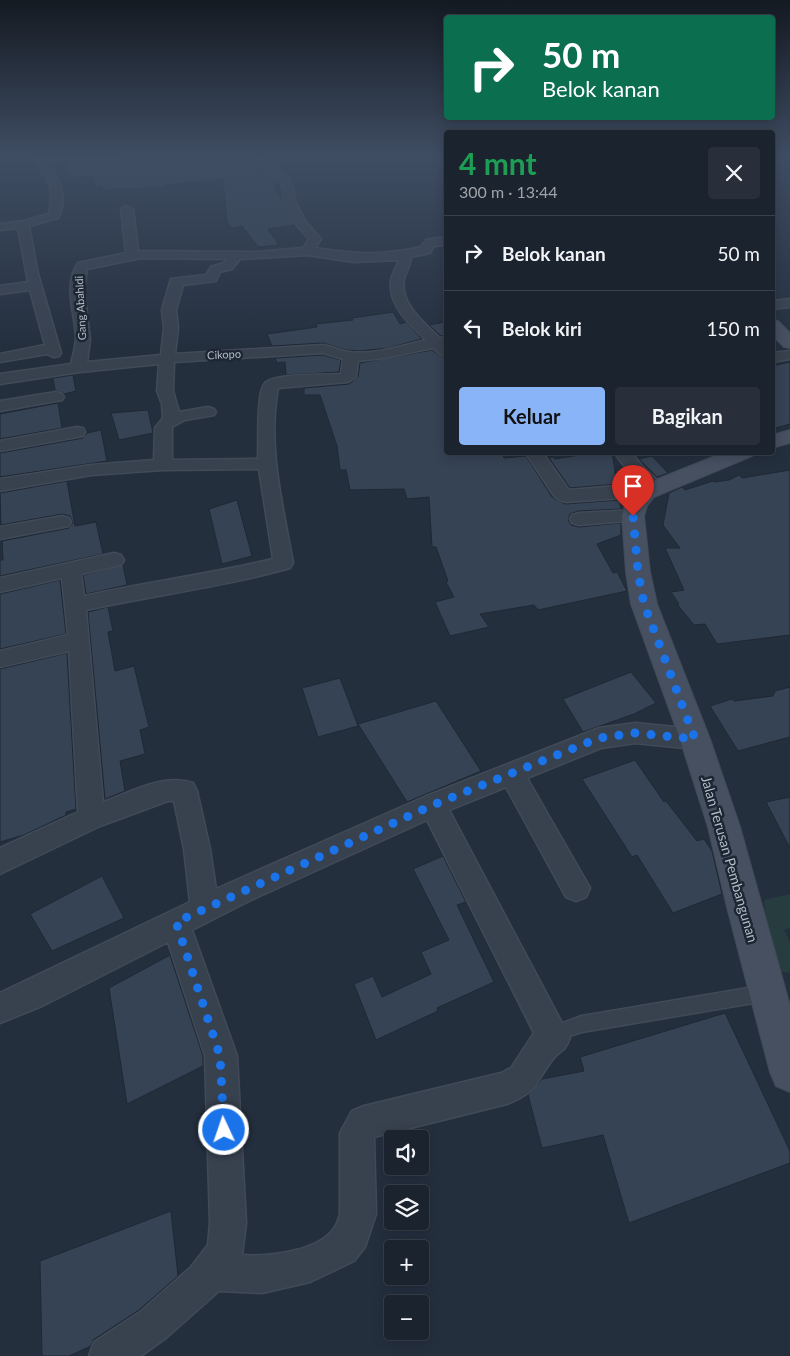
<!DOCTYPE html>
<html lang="id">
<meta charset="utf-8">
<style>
body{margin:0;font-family:Lato,sans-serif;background:#282f3a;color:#f1f3f6;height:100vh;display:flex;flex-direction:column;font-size:19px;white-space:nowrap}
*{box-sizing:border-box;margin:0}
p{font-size:16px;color:#a0a4aa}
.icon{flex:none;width:28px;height:28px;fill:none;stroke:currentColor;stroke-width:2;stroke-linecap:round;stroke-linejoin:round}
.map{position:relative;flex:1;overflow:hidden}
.sheet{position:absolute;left:444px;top:130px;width:331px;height:325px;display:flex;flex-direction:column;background:#1b232e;border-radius:5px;box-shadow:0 2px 12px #0003,0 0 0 1px #39404a}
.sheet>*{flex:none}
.banner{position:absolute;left:444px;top:15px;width:331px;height:105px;border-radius:5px;box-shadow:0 2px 12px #0003,0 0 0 1px #39404a;background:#0b6e4f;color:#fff;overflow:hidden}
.tools{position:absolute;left:384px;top:1130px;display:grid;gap:10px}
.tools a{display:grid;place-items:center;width:45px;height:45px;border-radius:5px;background:#1b232e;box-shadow:0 2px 12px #0003,0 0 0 1px #39404a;font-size:25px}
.pin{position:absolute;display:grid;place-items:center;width:42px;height:42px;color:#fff;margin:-51px -21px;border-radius:50% 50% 50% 0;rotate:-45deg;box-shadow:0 0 5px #0007}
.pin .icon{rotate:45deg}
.me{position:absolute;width:55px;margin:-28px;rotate:357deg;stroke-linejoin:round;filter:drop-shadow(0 0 4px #0008)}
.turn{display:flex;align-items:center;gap:18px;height:105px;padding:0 15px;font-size:22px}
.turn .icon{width:65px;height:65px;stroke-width:2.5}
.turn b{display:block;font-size:35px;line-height:42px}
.round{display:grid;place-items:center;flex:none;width:52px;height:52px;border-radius:5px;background:#282f3a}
.head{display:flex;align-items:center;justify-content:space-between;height:85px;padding:0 15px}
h1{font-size:30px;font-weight:700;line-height:38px;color:#1e9e55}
.cta{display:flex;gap:10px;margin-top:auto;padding:10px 15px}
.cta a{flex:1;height:58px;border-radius:5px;background:#8ab4f8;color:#111;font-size:20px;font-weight:700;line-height:58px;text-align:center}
.cta a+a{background:#282f3a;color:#f1f3f6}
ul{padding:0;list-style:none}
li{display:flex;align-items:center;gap:15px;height:75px;padding:0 15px;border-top:1px solid #39404a}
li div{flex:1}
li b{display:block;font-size:19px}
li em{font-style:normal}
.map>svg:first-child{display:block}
.green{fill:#263c3f}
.building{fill:#364354;stroke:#1f2835}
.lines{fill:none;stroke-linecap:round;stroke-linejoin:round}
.lane-casing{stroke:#414a57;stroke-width:3}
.street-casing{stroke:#414a57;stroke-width:3}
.secondary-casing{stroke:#414a57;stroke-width:2}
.lane{fill:#38414e;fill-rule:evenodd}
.street{fill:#38414e;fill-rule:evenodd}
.secondary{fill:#465061;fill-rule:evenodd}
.route{stroke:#1a73e8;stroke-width:9;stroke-dasharray:0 16.2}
.labels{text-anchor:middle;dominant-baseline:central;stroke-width:5;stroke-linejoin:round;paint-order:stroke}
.far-street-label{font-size:11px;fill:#b4bcc9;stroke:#1d2633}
.street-label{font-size:14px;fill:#b4bcc9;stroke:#1d2633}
</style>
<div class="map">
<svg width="790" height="1356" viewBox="0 0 790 1356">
<rect width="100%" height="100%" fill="#242f3e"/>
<!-- green -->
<polygon class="green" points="790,894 790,928 784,930 790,942 790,973 770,970 764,900"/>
<!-- building -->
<g class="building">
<polygon points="89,157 126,157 126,162 190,157 185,165 227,159 230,163 252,160 278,183 274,185 294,225 268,229 279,245 258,247 242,226 232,228 227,222 223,179 165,185 165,187 102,190 102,186 96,187 92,176 69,178 66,162"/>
<polygon points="393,312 400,324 406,322 422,339 388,348 359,351 346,350 323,343 272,346 267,334 317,327 316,324 353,320 352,318"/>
<polygon points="446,322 446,335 441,336 429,325"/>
<polygon points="432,350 440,356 446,358 446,452 502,452 504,458 526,456 552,497 565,504 620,500 621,509 578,511 570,514 568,520 571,525 579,527 621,523 621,535 597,544 613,573 617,572 627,591 538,610 534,605 480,614 489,627 450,636 435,602 454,597 446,582 448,581 436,547 432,547 429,497 407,499 404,489 350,490 346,470 340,470 337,446 320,395 304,395 304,388 349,384 358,377 360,363"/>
<polygon points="323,355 341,360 339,372 286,375 285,362 277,363 275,358"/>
<polygon points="790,362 790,424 772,429 772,366"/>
<polygon points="73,375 76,391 64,394 55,390 53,378"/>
<polygon points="58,403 62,428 0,439 0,414"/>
<polygon points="148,410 153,433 119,440 111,413"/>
<polygon points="101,430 107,461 0,477 0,453 83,438 87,433"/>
<polygon points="598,452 612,452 617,484 570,488 549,458 553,457 555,459"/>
<polygon points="652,456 668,473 657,477 639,459"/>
<polygon points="790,470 790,635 717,644 705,624 694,625 677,604 679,604 671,592 684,590 665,548 680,548 663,525 669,493 682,487 685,490 713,481 715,482 729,480 739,475 742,478"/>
<polygon points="67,481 75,526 96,522 103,554 0,576 0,560 3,560 2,541 69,528 73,523 70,516 62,514 1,525 0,493"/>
<polygon points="237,500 252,556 222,564 209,509"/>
<polygon points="123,565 127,585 86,594 83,575"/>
<polygon points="60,580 66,634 0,649 0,594"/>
<polygon points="108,607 113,631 108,632 115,671 134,666 149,727 140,730 145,754 120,761 125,791 105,799 88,612"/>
<polygon points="67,653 76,809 66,812 66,815 24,835 0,842 0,669"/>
<polygon points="631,672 656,703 634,714 583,732 563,699"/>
<polygon points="340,678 358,726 318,737 302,688"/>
<polygon points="790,687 790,737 738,751 710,706 732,699 734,701 773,696 775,691"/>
<polygon points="436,701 481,771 407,802 358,724"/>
<polygon points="635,760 664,802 666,801 697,841 704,839 712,851 722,894 673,913 637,855 632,857 582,779"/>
<polygon points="790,797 790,848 766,802"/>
<polygon points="443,856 466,902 457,905 494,982 437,1008 438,1011 376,1040 354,984 373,976 382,997 431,974 421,952 449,940 413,869"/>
<polygon points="102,876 124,918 52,951 30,914"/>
<polygon points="170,955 203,1056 203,1066 127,1104 109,988"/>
<polygon points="725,1013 790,1151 790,1163 629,1223 603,1135 542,1148 528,1095 542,1079 584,1071 580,1057"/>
<polygon points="171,1211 178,1276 139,1310 93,1340 91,1346 69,1356 42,1356 40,1261"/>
</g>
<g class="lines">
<defs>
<g id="lane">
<polygon points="65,157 87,157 40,163 37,161"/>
<path d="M765,985L770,988L773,993L770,998L765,1001L582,1032L569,1036L554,1046L548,1044L546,1038C552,1024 569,1021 582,1016Z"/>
</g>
<g id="street">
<path d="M30,157H41C58,173 70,196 58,218L29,226L38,274L61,353L59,356L54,357L47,354L0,362V354L45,345L30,290L0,294V286L28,282L18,228L0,230V224L23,221L49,214C54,181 50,181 30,157Z"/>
<path d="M251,157H262L288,178L293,188L295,201L305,221L321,239L315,248C354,254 383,256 421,247L426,240L446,237V245L434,246L430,253L411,257C411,265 406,271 404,279C399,303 425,324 440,338L446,337V356L441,355L433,348L384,358L358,361L356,377L348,382L278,388C267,446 283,506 293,563L290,568C223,587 154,595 86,610L103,802C131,792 164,773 193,783L197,791L210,849L216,889L424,797L599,728L635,723L695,729L703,732L707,739L703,746L695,749L635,743L601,748L527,778L590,888L586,897L576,901L566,897L506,787L449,810L570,1038C564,1053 561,1049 553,1059C534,1084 539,1091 507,1104L374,1137L376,1214L365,1247L354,1261L310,1282L262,1293L219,1291L166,1338L141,1356H89L94,1342L140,1312L191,1267L208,1245L210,1223L205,1056L168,942L42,1006L0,1023V993L190,902L184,849L174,801H168L100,826L0,874V848L78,812L69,651L0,667V651L68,635L62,578L0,592V578L114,553L121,555L124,560L121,565L81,574L84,596C147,582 210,574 273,559L259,469L163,470L91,475L0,491V479L91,465L154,460L155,428L163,418L162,404L157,391L159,364L80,372L0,384V374L71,364C73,355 76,346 76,337C75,313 63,285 78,263L126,253L121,209L123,207L127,206L133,209L138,251L255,252L303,248L309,239L294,222L283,201V188L280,182ZM307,255L354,262L399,260C397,267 391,274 391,282C388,305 411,326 426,340C401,346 375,355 349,352C340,351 332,346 323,345L175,354L178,328L176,310L183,285L216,281L220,272L232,269L240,259ZM141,258L227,259L224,263L211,267L206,275L171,279L162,310L164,328L161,355L87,362L90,340L84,289L87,269ZM323,353L343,359L341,374C326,375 274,373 265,383C256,392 259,445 258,459L172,460V427L185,420L214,415L216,412L214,409L208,407L179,412L173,391L174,362ZM427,820L534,1033L511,1068L501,1073L364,1106L352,1111L340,1133V1214C338,1222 335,1229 329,1234C310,1252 266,1257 242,1255L246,1223L237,1056L192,930L249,901Z"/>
<polygon points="790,299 790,307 772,309 772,301"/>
<polygon points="790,351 790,359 772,362 772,353"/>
<polygon points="56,392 62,394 64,397 62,400 0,411 0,401"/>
<polygon points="77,427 83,428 85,432 83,436 0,451 0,441"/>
<polygon points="525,452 542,452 569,490 627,485 644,486 630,474 614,452 631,452 642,466 666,488 663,492 654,493 652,496 566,502 560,500 554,496"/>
<polygon points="633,510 640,512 642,516 640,520 579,525 572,523 570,519 572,515 579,513"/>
<polygon points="62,516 69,518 71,522 69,526 0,539 0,527"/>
</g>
<g id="secondary">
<polygon points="772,320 778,321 790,333 790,348 784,347 772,335"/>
<polygon points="790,430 790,443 772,448 772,435"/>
<polygon points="725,452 755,452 752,456 654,497 647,506 644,516 650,572 657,604 710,739 740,827 790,1006 790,1092 776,1086 770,1072 728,911 708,827 680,739 631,604 626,572 622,516 625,505 638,487"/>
</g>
</defs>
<!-- lane casing -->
<use href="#lane" class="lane-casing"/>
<!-- street casing -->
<use href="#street" class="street-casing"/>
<!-- secondary casing -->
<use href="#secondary" class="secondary-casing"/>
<!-- lane -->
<use href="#lane" class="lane"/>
<!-- street -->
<use href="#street" class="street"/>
<!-- secondary -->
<use href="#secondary" class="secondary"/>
</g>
<!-- sky -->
<linearGradient id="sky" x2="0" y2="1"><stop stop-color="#141a22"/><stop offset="0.45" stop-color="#3f4d63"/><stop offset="1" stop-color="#3f4d63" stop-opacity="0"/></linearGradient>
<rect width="790" height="347" fill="url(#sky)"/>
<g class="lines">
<!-- route -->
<polyline class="route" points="224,1130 220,1056 176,922 433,805 599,738 635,733 695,739 644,604 638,572 633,516"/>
</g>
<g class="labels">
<!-- far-street labels -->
<g class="far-street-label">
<text transform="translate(80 308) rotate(-93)">Gang Abahldi</text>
<text transform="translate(224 354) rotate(-3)">Cikopo</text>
</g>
<!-- street labels -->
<g class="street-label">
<text transform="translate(730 859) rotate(74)">Jalan Terusan Pembangunan</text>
</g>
</g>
</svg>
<div class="tools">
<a><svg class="icon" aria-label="sound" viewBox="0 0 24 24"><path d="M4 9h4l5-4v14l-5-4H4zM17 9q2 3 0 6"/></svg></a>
<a><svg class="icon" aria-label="layers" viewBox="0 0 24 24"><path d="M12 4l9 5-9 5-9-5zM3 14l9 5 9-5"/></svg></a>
<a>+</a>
<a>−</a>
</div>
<div class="pin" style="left:633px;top:516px;background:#d93025"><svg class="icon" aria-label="arrive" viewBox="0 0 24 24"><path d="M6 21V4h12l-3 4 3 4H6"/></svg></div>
<svg class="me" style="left:224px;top:1130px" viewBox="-20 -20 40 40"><circle r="17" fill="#1a73e8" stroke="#fff" stroke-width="3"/><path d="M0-11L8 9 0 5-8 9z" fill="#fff"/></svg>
<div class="banner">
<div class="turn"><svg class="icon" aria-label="right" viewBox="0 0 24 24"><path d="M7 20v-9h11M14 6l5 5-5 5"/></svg><div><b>50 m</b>Belok kanan</div></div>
</div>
<section class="sheet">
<div class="head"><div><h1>4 mnt</h1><p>300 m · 13:44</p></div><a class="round"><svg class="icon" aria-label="close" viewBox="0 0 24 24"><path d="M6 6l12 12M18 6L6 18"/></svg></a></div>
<ul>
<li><svg class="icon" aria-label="right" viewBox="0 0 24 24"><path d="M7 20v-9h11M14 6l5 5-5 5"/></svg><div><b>Belok kanan</b></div><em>50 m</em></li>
<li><svg class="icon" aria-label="left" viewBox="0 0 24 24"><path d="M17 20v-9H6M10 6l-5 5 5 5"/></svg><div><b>Belok kiri</b></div><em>150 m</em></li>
</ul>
<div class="cta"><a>Keluar</a><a>Bagikan</a></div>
</section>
</div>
